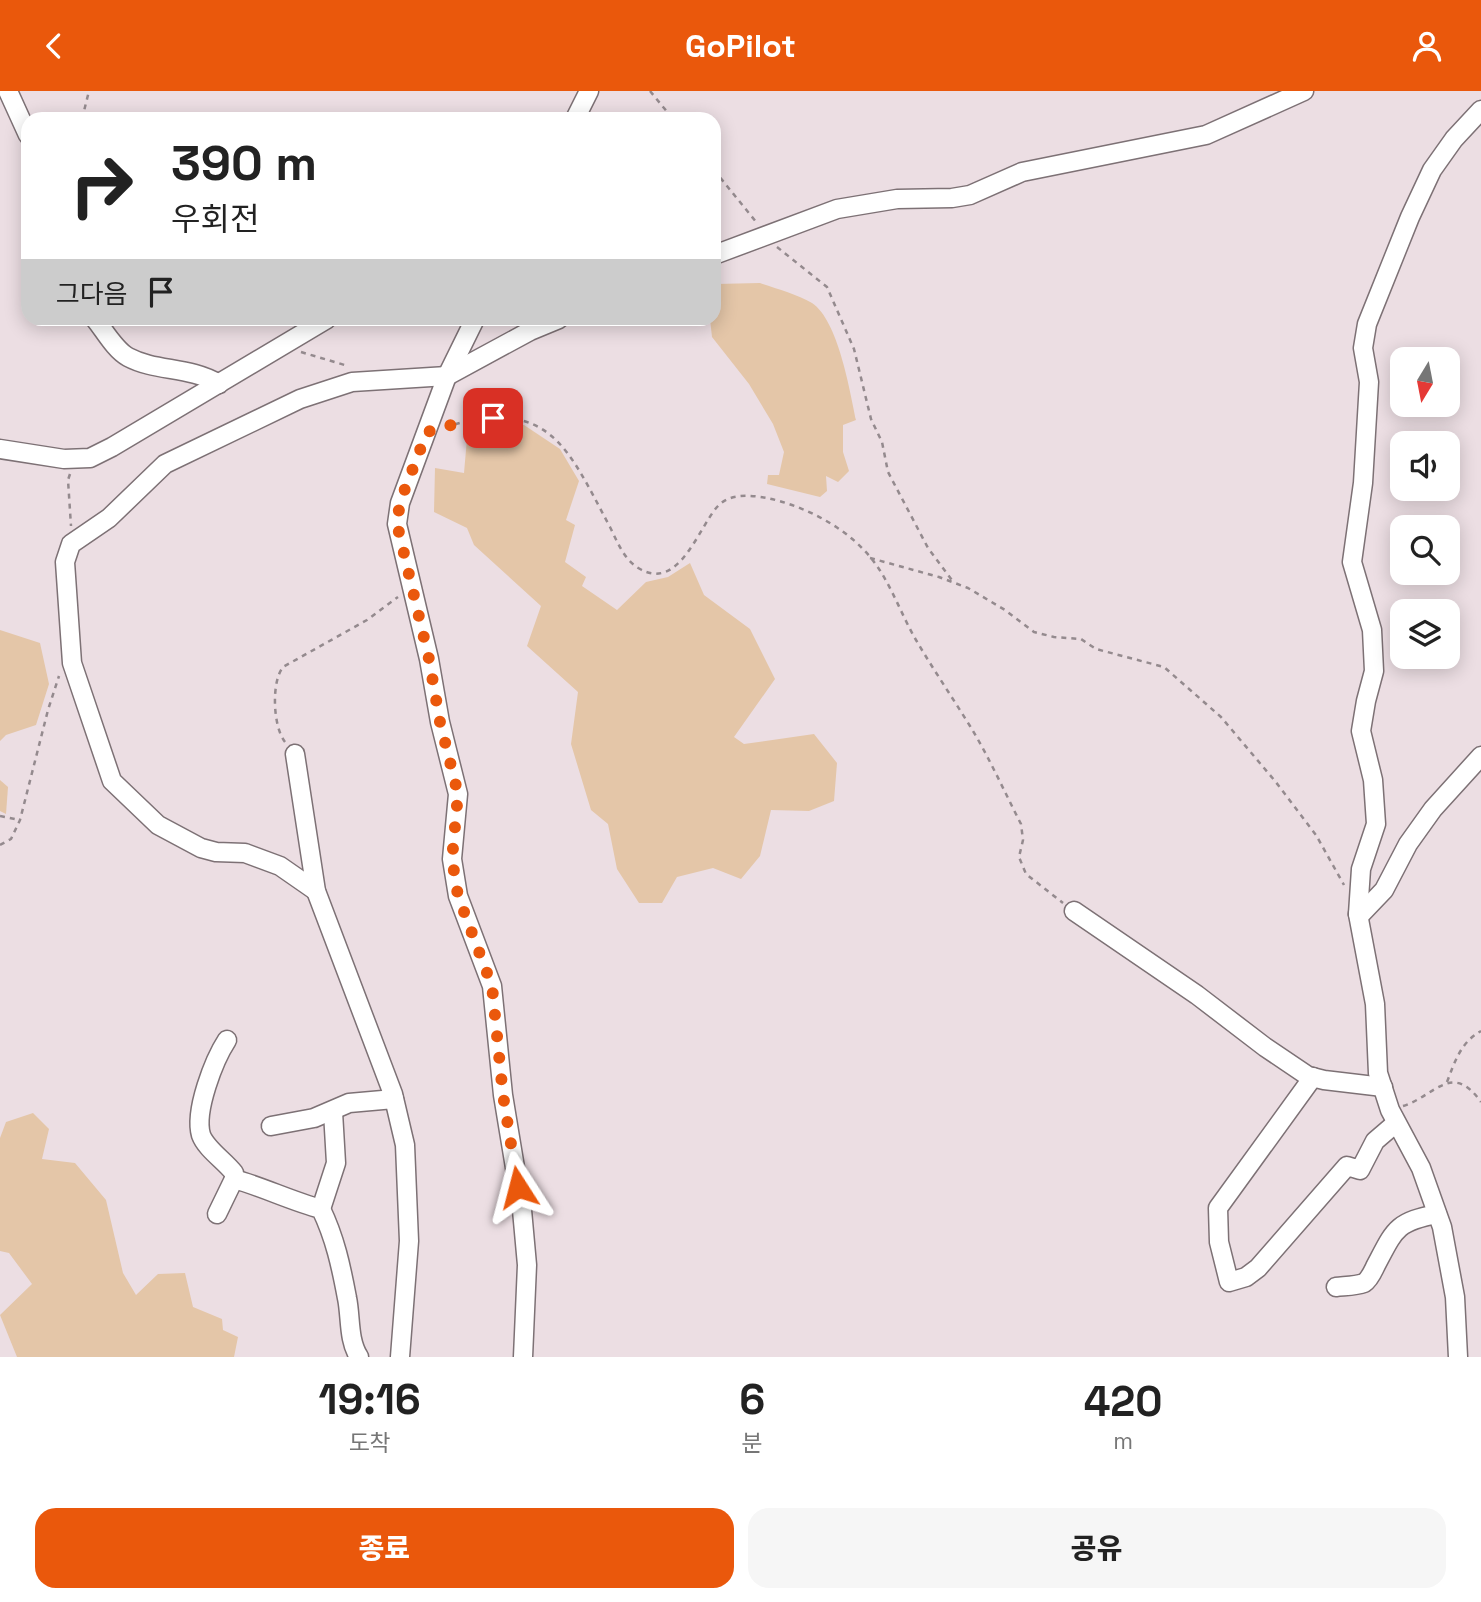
<!DOCTYPE html>
<html lang="ko">
<meta charset="utf-8">
<style>
body{margin:0;font-family:"Space Grotesk","Noto Sans KR",sans-serif;background:#f6f6f6;color:#222;height:100vh;display:flex;flex-direction:column;font-size:26px;white-space:nowrap}
*{box-sizing:border-box;margin:0}
p{font-size:23px;color:#767676}
.icon{flex:none;width:38px;height:38px;fill:none;stroke:currentColor;stroke-width:2;stroke-linecap:round;stroke-linejoin:round}
.map{position:relative;height:1266px;overflow:hidden}
.panel{display:flex;flex-direction:column;background:#fff;flex:1}
.panel>*{flex:none}
.top-card{position:absolute;left:21px;top:21px;width:700px;height:214px;border-radius:21px;box-shadow:0 4px 18px #0003;background:#fff;color:#222;overflow:hidden}
.needle{width:46px;rotate:190deg}
.controls{position:absolute;left:1390px;top:256px;display:grid;gap:14px}
.controls a{display:grid;place-items:center;width:70px;height:70px;border-radius:14px;background:#fff;box-shadow:0 4px 18px #0003;font-size:35px}
.pin{position:absolute;display:grid;place-items:center;width:60px;height:60px;color:#fff;margin:-30px;border-radius:14px;box-shadow:0 4px 10px #0006}
.me{position:absolute;width:77px;margin:-38px;rotate:351deg;stroke-linejoin:round;filter:drop-shadow(0 0 5px #0008)}
.turn{display:flex;align-items:center;gap:24px;height:147px;padding:0 35px;font-size:32px}
.turn .icon{width:91px;height:91px;stroke-width:2.5}
.turn b{display:block;font-size:49px;line-height:60px}
.then{display:flex;align-items:center;height:66px;padding:0 35px;background:#0003;gap:14px;font-size:26px}
.eta{display:flex;justify-content:space-evenly;align-items:center;height:119px;text-align:center}
.eta b{font-size:42px;font-weight:800;line-height:49px}
.primary-button{display:flex;gap:14px;margin-top:auto;padding:14px 35px}
.primary-button a{flex:1;height:80px;border-radius:21px;background:#ea580c;color:#fff;font-size:28px;font-weight:800;line-height:80px;text-align:center}
.primary-button a+a{background:#f6f6f6;color:#222}
header{display:flex;justify-content:space-between;align-items:center;height:91px;padding:0 35px;background:#ea580c;color:#fff;font-size:32px;font-weight:800}
.map>svg:first-child{display:block}
.green{fill:#e4c6a8}
.lines{fill:none;stroke-linecap:round;stroke-linejoin:round}
.minor-casing{stroke:#7d7175;stroke-width:21}
.path{stroke:#948a8e;stroke-width:2.5;stroke-dasharray:5 5;stroke-linecap:butt}
.minor{stroke:#fff;stroke-width:18}
.route{stroke:#ea580c;stroke-width:12;stroke-dasharray:0 21.6}
</style>
<header><svg class="icon" aria-label="back" viewBox="0 0 24 24"><path d="M15 5l-7 7 7 7"/></svg>GoPilot<svg class="icon" aria-label="person" viewBox="0 0 24 24"><circle cx="12" cy="8" r="4"/><path d="M4 21q1-7 8-7t8 7"/></svg></header>
<div class="map">
<svg width="1481" height="1266" viewBox="0 0 1481 1266">
<rect width="100%" height="100%" fill="#ecdee3"/>
<!-- green -->
<g class="green">
<path d="M760,192C777,198 797,203 812,212C838,229 850,300 856,329L843,334V361L849,380L838,391L826,385L827,400L820,406L767,393L768,384H779L784,361L773,333L749,293L712,246L710,228H714L716,193Z"/>
<polygon points="524,334 560,358 579,390 566,429 575,434 565,471 586,486 582,495 617,519 646,491 668,486 690,472 704,504 750,538 775,588 734,646 744,653 814,643 837,672 834,710 809,720 771,719 760,765 741,788 713,777 677,786 662,812 639,812 617,778 608,733 591,719 571,653 578,601 527,555 541,515 474,454 467,437 434,421 435,377 464,382 468,336"/>
<polygon points="0,539 40,552 49,593 36,634 6,644 0,650"/>
<polygon points="0,689 8,696 6,723 0,720"/>
<polygon points="33,1022 49,1038 42,1068 75,1072 106,1109 123,1182 136,1204 158,1183 185,1182 193,1216 222,1228 223,1239 238,1246 234,1266 17,1266 0,1224 32,1193 9,1162 0,1160 0,1047 6,1031"/>
</g>
<g class="lines">
<defs>
<g id="minor">
<polyline points="8,0 28,44"/>
<polyline points="575,28 589,0"/>
<polyline points="714,164 837,118 897,108 952,107 970,104 1022,81 1206,44 1304,0"/>
<path d="M95,228C104,239 115,259 128,266C156,281 189,275 219,293"/>
<polyline points="475,228 447,285 400,412 397,433 429,568 440,631 458,703 452,768 458,805 492,895 503,1004 522,1119 527,1174 523,1266"/>
<polyline points="0,358 64,368 90,367 112,356 327,228"/>
<polyline points="295,663 316,800 393,1003 405,1054 409,1150 400,1266"/>
<polyline points="316,800 280,775 245,762 216,761 201,757 158,734 112,690 72,572 65,471 71,453 109,427 165,373 300,308 352,291 447,285 530,240 559,228"/>
<polyline points="1074,820 1197,904 1265,956 1308,985 1324,989 1383,996"/>
<polyline points="1358,823 1362,822 1384,799 1408,753 1433,718 1481,665"/>
<polyline points="1313,986 1218,1117 1219,1151 1229,1191 1246,1186 1258,1177 1347,1075 1360,1079 1375,1050 1396,1032"/>
<polyline points="271,1035 314,1027 349,1012 394,1008"/>
<path d="M234,1088C263,1096 291,1110 321,1118C335,1147 341,1175 347,1207C351,1226 348,1249 359,1266"/>
<polyline points="321,1118 336,1072 333,1021"/>
<path d="M217,1123L234,1088V1082C225,1070 206,1058 201,1044C194,1020 214,969 227,949"/>
<path d="M1336,1196C1344,1195 1356,1195 1364,1192C1370,1188 1373,1180 1376,1174C1395,1138 1396,1131 1437,1123"/>
<polyline points="1458,1266 1455,1206 1442,1136 1421,1077 1390,1019 1378,982 1375,913 1358,823 1361,778 1376,733 1373,689 1361,640 1366,610 1374,580 1372,539 1352,471 1363,392 1369,291 1363,257 1367,233 1410,126 1432,79 1454,48 1481,19"/>
</g>
</defs>
<!-- minor casing -->
<use href="#minor" class="minor-casing"/>
<!-- path -->
<g class="path">
<polyline points="650,0 673,28"/>
<polyline points="82,28 89,0"/>
<polyline points="714,79 757,132"/>
<polyline points="777,156 827,196 854,258 871,328 882,351 888,381 928,457 954,492"/>
<polyline points="301,261 348,275"/>
<path d="M445,336C550,305 567,356 610,436C618,452 624,469 640,478C679,500 698,438 717,416C729,402 750,404 767,407C801,414 839,433 863,458C888,483 899,520 916,549C933,578 952,606 970,635C989,666 1004,700 1021,733L1023,749L1019,766L1026,783L1063,812"/>
<polyline points="70,383 68,389 71,435"/>
<polyline points="870,467 939,486 968,497 1005,519 1034,541 1054,546 1081,548 1096,558 1164,576 1221,626 1275,690 1316,744 1344,794"/>
<path d="M285,651C273,636 271,591 283,576L367,529L398,506"/>
<polyline points="0,725 20,729"/>
<polyline points="0,754 11,748 20,729 48,619 59,585"/>
<path d="M1447,991C1455,970 1461,951 1481,940"/>
<path d="M1403,1015C1435,1005 1452,970 1481,1011"/>
</g>
<!-- minor -->
<use href="#minor" class="minor"/>
</g>
<g class="lines">
<!-- route -->
<polyline class="route" points="493,327 451,334 427,341 400,411 397,433 429,568 440,631 458,703 452,768 458,805 492,895 503,1004 518,1096"/>
</g>
</svg>
<div class="controls">
<a><svg class="needle" viewBox="-14 -14 28 28"><path d="M0-13l5 13h-10z" fill="#e53935"/><path d="M0 13l5-13h-10z" fill="#767676"/></svg></a>
<a><svg class="icon" aria-label="sound" viewBox="0 0 24 24"><path d="M4 9h4l5-4v14l-5-4H4zM17 9q2 3 0 6"/></svg></a>
<a><svg class="icon" aria-label="search" viewBox="0 0 24 24"><circle cx="10" cy="10" r="6"/><path d="M15 15l6 6"/></svg></a>
<a><svg class="icon" aria-label="layers" viewBox="0 0 24 24"><path d="M12 4l9 5-9 5-9-5zM3 14l9 5 9-5"/></svg></a>
</div>
<div class="pin" style="left:493px;top:327px;background:#d93025"><svg class="icon" aria-label="arrive" viewBox="0 0 24 24"><path d="M6 21V4h12l-3 4 3 4H6"/></svg></div>
<svg class="me" style="left:518px;top:1096px" viewBox="-20 -20 40 40"><path d="M0-17L14 15 0 8-14 15z" fill="#ea580c" stroke="#fff" stroke-width="4"/></svg>
<div class="top-card">
<div class="turn"><svg class="icon" aria-label="right" viewBox="0 0 24 24"><path d="M7 20v-9h11M14 6l5 5-5 5"/></svg><div><b>390 m</b>우회전</div></div>
<div class="then">그다음<svg class="icon" aria-label="arrive" viewBox="0 0 24 24"><path d="M6 21V4h12l-3 4 3 4H6"/></svg></div>
</div>
</div>
<section class="panel">
<div class="eta">
<div><b>19:16</b><p>도착</p></div>
<div><b>6</b><p>분</p></div>
<div><b>420</b><p>m</p></div>
</div>
<div class="primary-button"><a>종료</a><a>공유</a></div>
</section>
